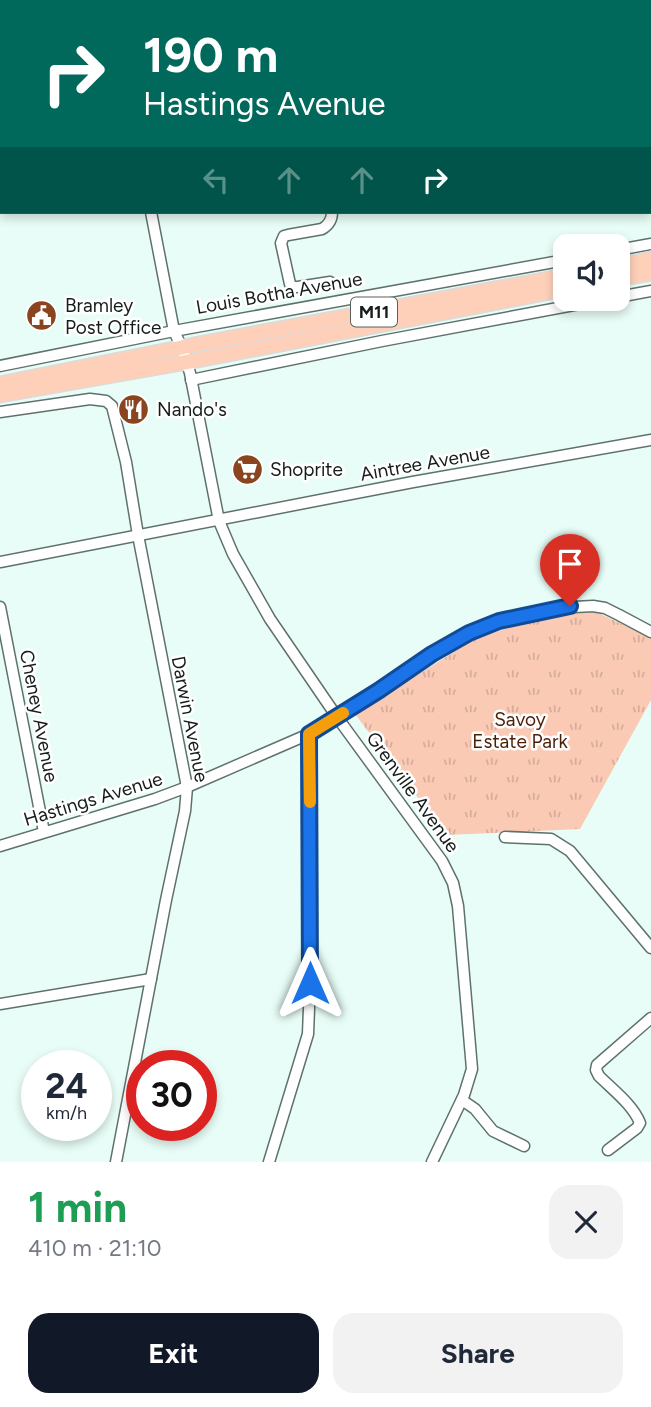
<!DOCTYPE html>
<meta charset="utf-8">
<style>
body{margin:0;font-family:Figtree,sans-serif;background:#f2f2f3;color:#1f2937;height:100vh;display:flex;flex-direction:column;font-size:26px;white-space:nowrap}
*{box-sizing:border-box;margin:0}
p{font-size:23px;color:#747a83}
.icon{flex:none;width:38px;height:38px;fill:none;stroke:currentColor;stroke-width:2;stroke-linecap:round;stroke-linejoin:round}
.map{position:relative;height:1162px;overflow:hidden}
.sheet{display:flex;flex-direction:column;background:#fff;flex:1}
.sheet>*{flex:none}
.banner{position:absolute;left:0px;top:0px;width:651px;height:214px;box-shadow:0 4px 10px #0003;background:#00695c;color:#fff;overflow:hidden}
.fabs{position:absolute;left:553px;top:234px;display:grid;gap:14px}
.fabs a{display:grid;place-items:center;width:77px;height:77px;border-radius:14px;background:#fff;box-shadow:0 4px 10px #0003;font-size:35px}
.speed{position:absolute;left:21px;top:1050px;display:flex;gap:14px;font-size:35px;font-weight:700;text-align:center}
.speed>*{display:grid;place-content:center;width:91px;height:91px;border-radius:50%;background:#fff;box-shadow:0 4px 10px #0003;line-height:1}
.speed small{font-size:18px;font-weight:400}
.speed .limit{border:10px solid #d22;background:#fff;color:#111}
.pin{position:absolute;display:grid;place-items:center;width:60px;height:60px;color:#fff;margin:-72px -30px;border-radius:50% 50% 50% 0;rotate:-45deg;box-shadow:0 0 7px #0007}
.pin .icon{rotate:45deg}
.me{position:absolute;width:77px;margin:-38px;rotate:0deg;stroke-linejoin:round;filter:drop-shadow(0 0 5px #0008)}
.turn{display:flex;align-items:center;gap:24px;height:147px;padding:0 28px;font-size:32px}
.turn .icon{width:91px;height:91px;stroke-width:2.5}
.turn b{display:block;font-size:49px;line-height:60px}
.lanes{display:flex;align-items:center;height:66px;padding:0 28px;background:#0003;justify-content:center;gap:35px;direction:ltr}
.lanes .off{opacity:.35}
.round{display:grid;place-items:center;flex:none;width:74px;height:74px;border-radius:21px;background:#f2f2f3}
.summary{display:flex;align-items:center;justify-content:space-between;height:119px;padding:0 28px}
h1{font-size:42px;font-weight:700;line-height:52px;color:#1e9e55}
.primary-button{display:flex;gap:14px;margin-top:auto;padding:14px 28px}
.primary-button a{flex:1;height:80px;border-radius:21px;background:#111827;color:#fff;font-size:28px;font-weight:700;line-height:80px;text-align:center}
.primary-button a+a{background:#f2f2f3;color:#1f2937}
.map>svg:first-child{display:block}
.grass{fill:url(#grass-tufts)}
.lines{fill:none;stroke-linecap:round;stroke-linejoin:round}
.minor-casing{stroke:#5f716c;stroke-width:13}
.major-casing{stroke:#dadbdb;stroke-width:17}
.minor{stroke:#fff;stroke-width:10}
.major{stroke:#fed0b9;stroke-width:14}
.route-casing{stroke:#114b97;stroke-width:18}
.route{stroke:#1a73e8;stroke-width:12}
.slow{stroke:#f59e0b;stroke-width:12}
.labels{text-anchor:middle;dominant-baseline:central;stroke-width:5;stroke-linejoin:round;paint-order:stroke}
.shield{fill:#fff;stroke:#5b615f;stroke-width:2}
.shield-label{font-size:18px;font-weight:bold;fill:#151d1b}
.street-label{font-size:19px;fill:#151d1b;stroke:#fff}
.poi-label{font-size:19px;fill:#151d1b;stroke:#fff;text-anchor:start}
.park-label{font-size:19px;fill:#4a1f07;stroke:#fff}
</style>
<div class="map">
<svg width="651" height="1162" viewBox="0 0 651 1162">
<defs>
<pattern id="grass-tufts" width="24" height="20" patternUnits="userSpaceOnUse" patternTransform="scale(1.75)"><rect width="24" height="20" fill="#facab4"/><path d="M3 7l-1-3M5 7V3M7 7l1-3M15 17l-1-3M17 17v-4M19 17l1-3" fill="none" stroke="#d5ad9a"/></pattern>
</defs>
<rect width="100%" height="100%" fill="#e8fdf7"/>
<!-- grass -->
<polygon class="grass" points="590,609 651,638 651,700 580,829 446,835 355,714 473,640 536,618"/>
<g class="lines">
<defs>
<g id="minor">
<polyline points="83,0 84,2"/>
<polyline points="619,0 620,2"/>
<polyline points="314,2 319,0"/>
<polyline points="649,88 651,93"/>
<polyline points="0,202 2,202"/>
<polyline points="151,212 174,331 182,348 190,373 219,521 233,554 270,619 337,717 442,861 453,883 458,906 472,1069 464,1095 432,1162"/>
<polyline points="618,250 651,244"/>
<path d="M330,282L298,287H293L290,284L281,243L284,236L288,235L322,229C329,225 332,220 332,212"/>
<polyline points="618,297 651,291"/>
<polyline points="0,366 174,331 565,260"/>
<polyline points="191,380 382,341 606,299"/>
<polyline points="0,412 90,399 106,401 112,406 126,462 138,535 187,787 185,811 166,900 116,1162"/>
<polyline points="0,562 413,482 651,440"/>
<polyline points="0,607 44,832"/>
<polyline points="505,837 551,839 570,851 651,948"/>
<polyline points="0,846 155,799 187,787 309,734 378,691 451,643 499,621 556,608 593,606 605,608 619,615 651,632"/>
<polyline points="0,1004 151,979"/>
<polyline points="462,1100 475,1109 493,1131 524,1146"/>
<path d="M608,1150L637,1128L640,1123C633,1105 613,1090 599,1076L596,1070L597,1065L651,1018"/>
<polyline points="269,1162 308,1034 310,983 309,734"/>
</g>
<g id="major">
<polyline points="618,266 651,259"/>
<polyline points="618,279 651,273"/>
<polyline points="0,384 204,343 565,276"/>
<polyline points="0,395 187,362 565,289"/>
</g>
</defs>
<!-- minor casing -->
<use href="#minor" class="minor-casing"/>
<!-- major casing -->
<use href="#major" class="major-casing"/>
<!-- minor -->
<use href="#minor" class="minor"/>
<!-- major -->
<use href="#major" class="major"/>
</g>
<g class="lines">
<defs>
<polyline id="route" points="310,983 309,734 378,691 432,654 469,633 499,621 570,606"/>
</defs>
<!-- route casing -->
<use href="#route" class="route-casing"/>
<!-- route -->
<use href="#route" class="route"/>
<!-- slow -->
<polyline class="slow" points="310,802 309,734 343,713"/>
</g>
<!-- icons -->
<defs>
<symbol id="civic-disc" viewBox="-11 -11 22 22"><circle r="9.5" fill="#8a441f" stroke="#fff"/><path d="M-.6-6.5H3V-4.5H.6V-3L4-1V1h2V6H-6V1h2V-1L-.6-3ZM-1.2 2.5V6h2.4V2.5Z" fill="#fff"/></symbol>
<symbol id="restaurant-disc" viewBox="-11 -11 22 22"><circle r="9.5" fill="#8a441f" stroke="#fff"/><path d="M-5-6h1v4h1v-4h1v4h1v-4h1v5L-1.5 .5V6h-2V.5L-5-1ZM5-6V6H3V1.5H1.5Q1.5-4 5-6Z" fill="#fff"/></symbol>
<symbol id="supermarket-disc" viewBox="-11 -11 22 22"><circle r="9.5" fill="#8a441f" stroke="#fff"/><path d="M-6-5.5h2.5l.6 2H6L4.5 2H-2.5L-4.4-4H-6ZM-1.5 3.2a1.3 1.3 0 1 0 .1 0ZM3 3.2a1.3 1.3 0 1 0 .1 0Z" fill="#fff"/></symbol>
</defs>
<g fill-rule="evenodd">
<use href="#civic-disc" x="24" y="298" width="35" height="35"/>
<use href="#restaurant-disc" x="116" y="392" width="35" height="35"/>
<use href="#supermarket-disc" x="230" y="452" width="35" height="35"/>
</g>
<g class="labels">
<!-- shield labels -->
<rect class="shield" x="351" y="297.5" width="46" height="29" rx="5"/>
<g class="shield-label">
<text x="374" y="312">M11</text>
</g>
<!-- street labels -->
<g class="street-label">
<text transform="translate(279 293) rotate(-10)">Louis Botha Avenue</text>
<text transform="translate(425 463) rotate(-10)">Aintree Avenue</text>
<text transform="translate(39 716) rotate(79)">Cheney Avenue</text>
<text transform="translate(190 719) rotate(79)">Darwin Avenue</text>
<text transform="translate(413 792) rotate(54)">Grenville Avenue</text>
<text transform="translate(93 799) rotate(-17)">Hastings Avenue</text>
</g>
<!-- poi labels -->
<g class="poi-label">
<text x="65" y="305">Bramley<tspan x="65" dy="22">Post Office</tspan></text>
<text x="157" y="409">Nando's</text>
<text x="270" y="469">Shoprite</text>
</g>
<!-- park labels -->
<g class="park-label">
<text x="520" y="719">Savoy<tspan x="520" dy="22">Estate Park</tspan></text>
</g>
</g>
</svg>
<div class="fabs">
<a><svg class="icon" aria-label="sound" viewBox="0 0 24 24"><path d="M4 9h4l5-4v14l-5-4H4zM17 9q2 3 0 6"/></svg></a>
</div>
<div class="speed"><div>24<small>km/h</small></div><div class="limit">30</div></div>
<div class="pin" style="left:570px;top:606px;background:#d93025"><svg class="icon" aria-label="arrive" viewBox="0 0 24 24"><path d="M6 21V4h12l-3 4 3 4H6"/></svg></div>
<svg class="me" style="left:310px;top:983px" viewBox="-20 -20 40 40"><path d="M0-17L14 15 0 8-14 15z" fill="#1a73e8" stroke="#fff" stroke-width="4"/></svg>
<div class="banner">
<div class="turn"><svg class="icon" aria-label="right" viewBox="0 0 24 24"><path d="M7 20v-9h11M14 6l5 5-5 5"/></svg><div><b>190 m</b>Hastings Avenue</div></div>
<div class="lanes"><svg class="icon off" aria-label="left" viewBox="0 0 24 24"><path d="M17 20v-9H6M10 6l-5 5 5 5"/></svg><svg class="icon off" aria-label="ahead" viewBox="0 0 24 24"><path d="M12 20V5M6 11l6-6 6 6"/></svg><svg class="icon off" aria-label="ahead" viewBox="0 0 24 24"><path d="M12 20V5M6 11l6-6 6 6"/></svg><svg class="icon" aria-label="right" viewBox="0 0 24 24"><path d="M7 20v-9h11M14 6l5 5-5 5"/></svg></div>
</div>
</div>
<section class="sheet">
<div class="summary"><div><h1>1 min</h1><p>410 m · 21:10</p></div><a class="round"><svg class="icon" aria-label="close" viewBox="0 0 24 24"><path d="M6 6l12 12M18 6L6 18"/></svg></a></div>
<div class="primary-button"><a>Exit</a><a>Share</a></div>
</section>
